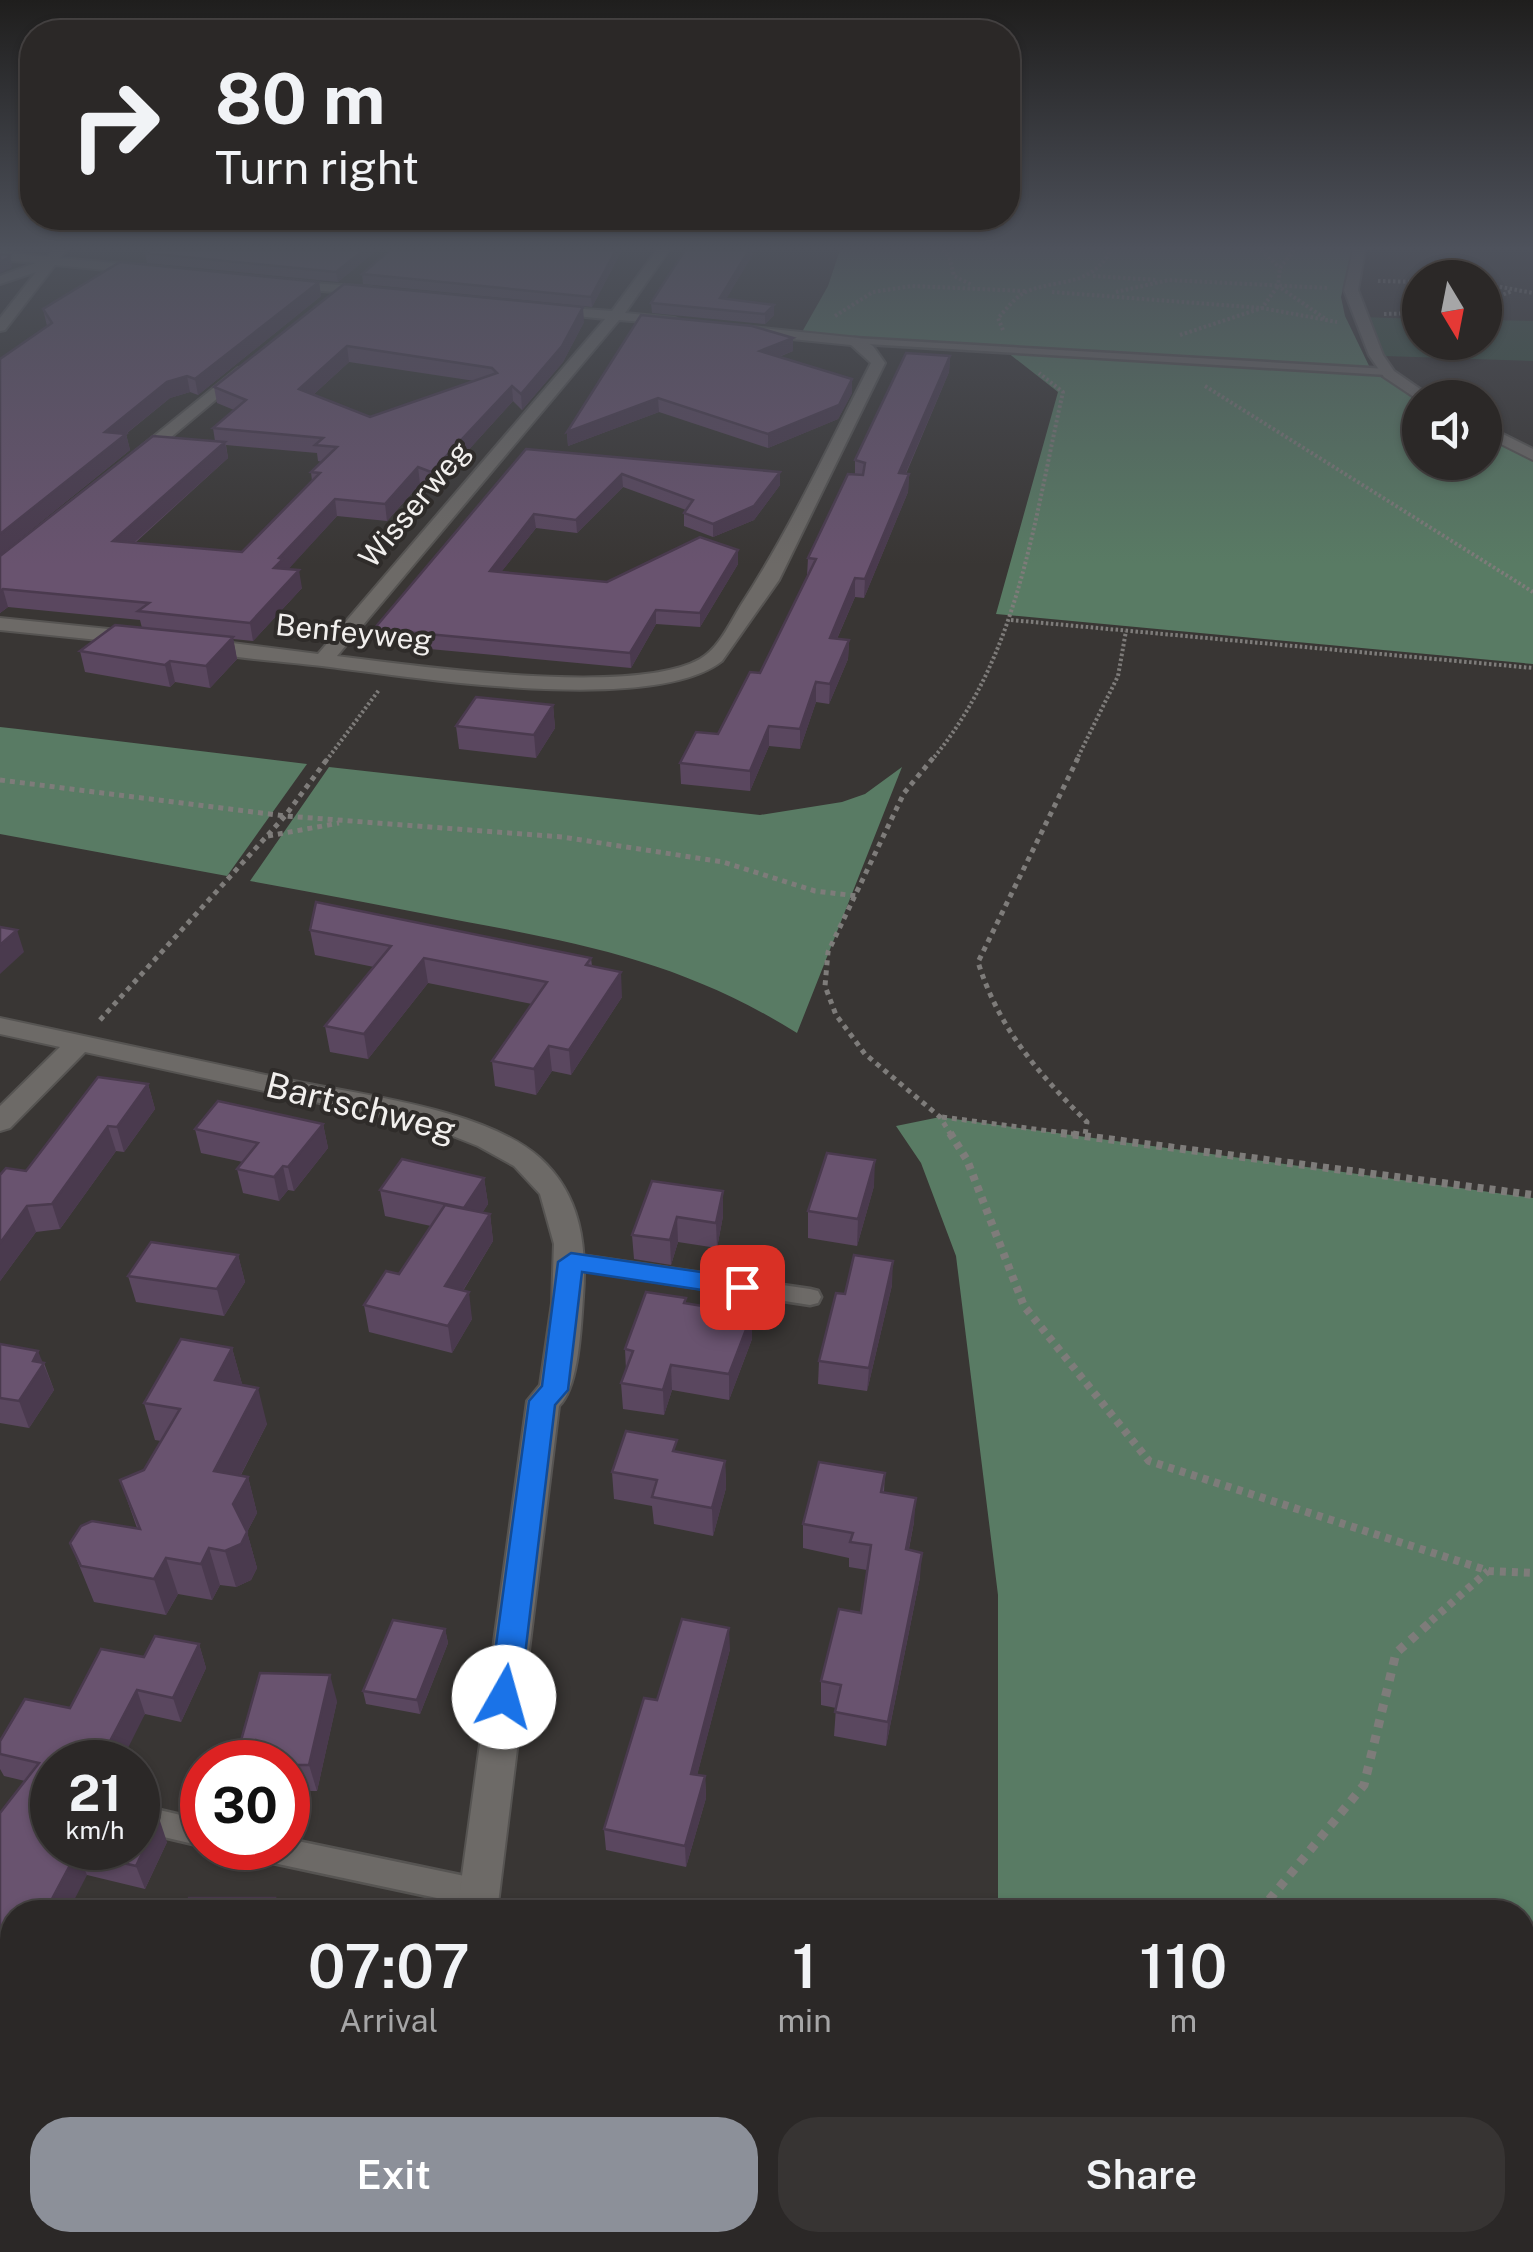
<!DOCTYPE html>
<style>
body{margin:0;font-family:"Public Sans",sans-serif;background:#373433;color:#f1f3f6;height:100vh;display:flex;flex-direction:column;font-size:38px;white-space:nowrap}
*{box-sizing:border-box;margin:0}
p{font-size:32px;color:#a6a6a7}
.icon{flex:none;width:55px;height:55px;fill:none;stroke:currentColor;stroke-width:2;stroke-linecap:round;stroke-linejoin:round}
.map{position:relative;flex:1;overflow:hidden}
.panel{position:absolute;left:0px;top:1900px;width:1535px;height:352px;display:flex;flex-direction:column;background:#2b2827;border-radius:40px 40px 0 0;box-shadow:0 2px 8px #0004,0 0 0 2px #474444}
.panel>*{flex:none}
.guide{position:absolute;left:20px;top:20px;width:1000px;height:210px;border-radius:40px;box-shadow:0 2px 8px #0004,0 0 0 2px #474444;background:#2b2827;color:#f1f3f6;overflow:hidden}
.needle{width:65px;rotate:170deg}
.fabs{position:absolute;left:1402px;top:260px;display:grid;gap:20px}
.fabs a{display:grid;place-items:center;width:100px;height:100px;border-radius:50%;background:#2b2827;box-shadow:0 2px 8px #0004,0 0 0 2px #474444;font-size:50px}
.speed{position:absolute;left:30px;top:1740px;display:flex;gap:20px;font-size:50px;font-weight:700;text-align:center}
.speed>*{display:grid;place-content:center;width:130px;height:130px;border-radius:50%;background:#2b2827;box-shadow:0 2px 8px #0004,0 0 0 2px #474444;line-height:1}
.speed small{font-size:25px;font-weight:400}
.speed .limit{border:15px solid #d22;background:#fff;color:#111}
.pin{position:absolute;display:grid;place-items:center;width:85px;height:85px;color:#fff;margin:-42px;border-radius:20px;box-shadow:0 5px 15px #0006}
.me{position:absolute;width:110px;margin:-55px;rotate:7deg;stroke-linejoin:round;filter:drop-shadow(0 0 8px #0008)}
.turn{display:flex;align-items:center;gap:35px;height:210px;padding:0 30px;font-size:45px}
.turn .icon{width:130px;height:130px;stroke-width:2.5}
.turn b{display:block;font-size:70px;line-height:85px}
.eta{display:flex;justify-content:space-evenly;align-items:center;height:170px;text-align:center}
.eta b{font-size:60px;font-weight:600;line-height:70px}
.button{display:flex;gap:20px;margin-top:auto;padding:20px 30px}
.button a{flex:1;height:115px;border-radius:40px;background:#8c9099;color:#fff;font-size:40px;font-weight:600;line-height:115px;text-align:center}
.button a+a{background:#373433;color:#f1f3f6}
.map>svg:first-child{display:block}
.green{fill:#3a5443}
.forest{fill:#597b64}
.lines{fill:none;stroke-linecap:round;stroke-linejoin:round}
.service-casing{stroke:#565452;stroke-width:5}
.minor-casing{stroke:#565452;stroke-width:4}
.path-far3{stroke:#7e7c7a;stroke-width:4;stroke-dasharray:2.5 2.5;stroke-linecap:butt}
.path-far2{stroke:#7e7c7a;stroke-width:5;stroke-dasharray:5 5;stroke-linecap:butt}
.path-far1{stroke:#7e7c7a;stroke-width:8;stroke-dasharray:6 6;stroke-linecap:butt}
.path{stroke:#7e7c7a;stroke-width:9;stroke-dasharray:8 8;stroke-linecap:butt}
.service{fill:#6d6a67;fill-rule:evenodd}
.minor{fill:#6d6a67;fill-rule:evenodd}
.wall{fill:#5a475f;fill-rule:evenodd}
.shaded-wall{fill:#4a3a4e}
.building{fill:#69536f;stroke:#4a3a4e;stroke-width:2.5;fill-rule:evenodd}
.route{fill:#1a73e8;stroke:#114b97;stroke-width:2.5}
.labels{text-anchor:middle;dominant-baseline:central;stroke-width:8;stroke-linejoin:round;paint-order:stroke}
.far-street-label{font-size:30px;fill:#f1efed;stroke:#2f2c2a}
.street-label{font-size:35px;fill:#f1efed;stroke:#2f2c2a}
</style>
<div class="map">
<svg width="1533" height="2252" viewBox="0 0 1533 2252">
<rect width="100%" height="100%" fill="#393634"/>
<!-- green -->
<polygon class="green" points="1362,317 1420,319 1420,342 1485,342 1485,320 1533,321 1533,361 1385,356"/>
<!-- forest -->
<g class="forest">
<polygon points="840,250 1352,250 1341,297 1345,316 1372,372 1420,399 1420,462 1485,462 1485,435 1533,461 1533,664 996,614 1058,392 1007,352 896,346 802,332 828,286"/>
<polygon points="0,727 18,729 307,764 227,876 0,834"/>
<path d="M329,767L760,815L842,802L865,794L902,767L797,1033C688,965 592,945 467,922C395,908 322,894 250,881Z"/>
<polygon points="940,1117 1533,1198 1533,2252 1005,2252 1008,2240 1522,2240 1522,1912 998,1912 998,1595 956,1256 921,1163 896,1126"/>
</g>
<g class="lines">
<defs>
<g id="service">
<polygon points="854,338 1387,369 1392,372 1387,375 850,343"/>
<polygon points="571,1254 810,1289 818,1291 821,1297 818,1303 810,1305 563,1267 560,1262 563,1257"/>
<polygon points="138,1805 202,1820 202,1846 138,1831"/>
<polygon points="288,1839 479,1879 489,1883 494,1893 489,1903 479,1907 264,1861 254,1858 250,1848 288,1848"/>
</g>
<g id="minor">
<polygon points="53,250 66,250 60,258 147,266 153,270 147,274 55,265 5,330 0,331 0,318 36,272 0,284 0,276 36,263 0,260 0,252 48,257"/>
<path d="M657,250H669L625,313L675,318L682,322L680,325L619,320L337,656C417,666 633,697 700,659C719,648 730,623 741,605C791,528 829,445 871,363L851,345L742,334L735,330L742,326L859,338L873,346L885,363L779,580L722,661C652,716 411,677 322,666C280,661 235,659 193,649L190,645L200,639L318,654L605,319L548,313L541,309L543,306L612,311Z"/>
<polygon points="1353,250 1365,250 1358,290 1383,355 1394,371 1433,398 1420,398 1420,401 1384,377 1369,355 1344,290"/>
<polygon points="280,281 371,287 378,291 371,295 285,288 280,287"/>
<polygon points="238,368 250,371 139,464 127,464 127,458"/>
<polygon points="1485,425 1533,449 1533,460 1485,436"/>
<polygon points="0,618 138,632 148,638 138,644 0,630"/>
<path d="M0,1018C96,1039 193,1059 289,1080C361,1095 485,1109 540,1158C581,1195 587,1246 583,1297C581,1326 579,1387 559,1406L497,1912H457L527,1401L540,1385L552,1303L554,1244L540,1194L514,1166L478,1146L430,1127L85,1052L10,1128L0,1131V1106L60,1047L0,1034Z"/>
<polygon points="412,2240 458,2240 456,2252 410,2252"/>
</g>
</defs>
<!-- service casing -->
<use href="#service" class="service-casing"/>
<!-- minor casing -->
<use href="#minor" class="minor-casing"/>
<!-- path-far3 -->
<g class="path-far3">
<polyline points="943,250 949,256 954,276 972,285"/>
<polyline points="1261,250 1280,268"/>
<polyline points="1294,250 1280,268 1278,286 1327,320"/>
<polyline points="1093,276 1157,280"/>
<polyline points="1378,281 1420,282"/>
<polyline points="1485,284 1533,293"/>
<polyline points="1052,292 1262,308 1337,322"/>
<polyline points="1116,292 1169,280 1327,288"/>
<polyline points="1485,302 1512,291"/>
<polyline points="1384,314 1420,313"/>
<polyline points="835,316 873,292 912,286 1025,291"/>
<path d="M1003,330L998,318C1007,309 1015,296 1028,291C1062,278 1091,287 1111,250"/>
<polyline points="1180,335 1262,308 1278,286"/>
<polyline points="1205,386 1533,592"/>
<polyline points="1011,620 1533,668"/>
<polyline points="326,761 379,690"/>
<path d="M931,761C1019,657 1034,520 1063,392L1039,373"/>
<polyline points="1076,761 1118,676 1126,631"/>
</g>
<!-- path-far2 -->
<g class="path-far2">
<polyline points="933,758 904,793 828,952 825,986 836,1015 865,1054 940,1117 951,1135"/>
<path d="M1078,758L978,962C999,1029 1038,1073 1087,1122L1085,1135"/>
<polyline points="0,780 285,816 562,837 723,862 815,891 857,896"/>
<polyline points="268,836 339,823"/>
<polyline points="100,1020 285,816 328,758"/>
<polyline points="942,1117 1080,1135"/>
</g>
<!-- path-far1 -->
<g class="path-far1">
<polyline points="950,1133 967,1160 1024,1306 1149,1461 1489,1571 1533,1573"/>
<polyline points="1061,1133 1533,1195"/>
<polyline points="1431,1621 1488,1571"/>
</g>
<!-- path -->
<g class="path">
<polyline points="1259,1912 1364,1785 1396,1653 1434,1619"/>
<polyline points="1096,2252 1101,2240"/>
</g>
<!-- service -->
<use href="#service" class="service"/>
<!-- minor -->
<use href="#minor" class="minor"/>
</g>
<!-- wall -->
<g class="wall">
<polygon points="152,250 377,250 338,282 147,263 145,253"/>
<polygon points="390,250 622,250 592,307 363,284 362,274"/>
<polygon points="754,252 726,299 774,315 765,324 652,313 651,303"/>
<polygon points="319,282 321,296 198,395 190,392 170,398 126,434 130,450 0,555 47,326 43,309"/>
<path d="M344,284L584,322L563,362L522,410L513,401L433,489L420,484L387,521L337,516L288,569L302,588L253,641L233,639L237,659L210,688L175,682L170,687L85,672L80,651L142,628L140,620L8,607L0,613V556L215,441L213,428L234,410L217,403L214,387ZM349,362L475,381L370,417L313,395ZM226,445L317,453L318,461L322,462L311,472L312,481L242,552L135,543L228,458Z"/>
<polygon points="793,338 793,351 779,357 852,379 852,393 838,419 768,448 659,412 568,446 567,432"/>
<polygon points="950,356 949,372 906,474 909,474 908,492 864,598 855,597 837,639 849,640 848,659 829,704 816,702 800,749 769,746 750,791 681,784 680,763 718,734 760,673 807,576 808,558 855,474 855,460"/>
<polygon points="526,449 780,485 754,520 713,537 684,526 684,513 686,510 623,487 577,533 536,528 501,572 607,582 738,564 700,627 656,624 631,668 376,644 374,629"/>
<polygon points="553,705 555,728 536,758 459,749 456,726"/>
<polygon points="310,930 591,958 592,966 622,997 571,1075 552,1071 536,1095 495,1086 492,1061 532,1004 428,983 368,1059 330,1052 325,1026 374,967 315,955"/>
<polygon points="148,1084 155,1109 124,1152 116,1151 60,1229 36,1232 0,1281 0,1175 26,1171"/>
<polygon points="323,1124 328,1148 294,1191 288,1190 279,1201 243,1193 237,1169 243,1162 201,1153 195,1129"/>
<polygon points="484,1178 488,1204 482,1213 490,1214 493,1241 463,1291 472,1319 452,1353 369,1332 364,1305 399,1274 431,1226 385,1216 380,1190"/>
<polygon points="874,1186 857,1246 808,1238 808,1211"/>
<polygon points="723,1191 723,1216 717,1248 678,1242 671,1265 634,1259 632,1235"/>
<polygon points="238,1255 245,1282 224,1316 136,1302 128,1276"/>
<polygon points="892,1285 867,1391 818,1384 819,1361 845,1294"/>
<polygon points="686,1298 686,1303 752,1339 729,1400 672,1390 664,1415 623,1409 621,1383 626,1370 625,1349"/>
<polygon points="0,1344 44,1363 54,1390 29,1428 0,1423"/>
<polygon points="232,1348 242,1384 267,1424 241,1475 248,1477 257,1513 247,1532 257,1568 251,1580 236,1587 220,1585 212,1600 178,1594 166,1615 94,1602 70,1543 137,1528 120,1480 144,1470 161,1441 155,1440 144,1403"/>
<polygon points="677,1452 725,1461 726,1488 713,1536 654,1524 652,1506 614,1499 612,1472"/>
<polygon points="885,1473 884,1492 914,1522 909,1549 920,1577 886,1746 834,1736 836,1708 821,1705 821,1681 861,1613 867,1570 849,1567 849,1558 803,1548 803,1524"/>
<polygon points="445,1629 448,1643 420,1714 366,1704 363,1691"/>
<polygon points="199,1644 206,1668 181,1722 145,1714 52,1848 167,1842 145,1889 87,1875 12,1912 12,1985 0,1982 0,1813 25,1781 4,1776 0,1769 0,1741 70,1708 144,1657"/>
<polygon points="730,1649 697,1775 705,1776 706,1798 686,1867 606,1850 604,1829 657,1700"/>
<polygon points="337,1701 317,1791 288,1791 288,1762"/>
<polygon points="557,2240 650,2240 649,2252 559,2252"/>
<rect x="776" y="2240" width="91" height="12"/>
</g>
<!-- shaded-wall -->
<g class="shaded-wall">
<polygon points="364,250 377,250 338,282 336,272"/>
<polygon points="616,250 622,250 592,307 591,297"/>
<polygon points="749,250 758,250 754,252 721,308 720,298"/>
<polygon points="10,255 12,265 11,268 0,273 0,262"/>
<polygon points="319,282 321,296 198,395 195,379"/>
<polygon points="774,305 774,315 765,324 765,314"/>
<polygon points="583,307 584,322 563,362 522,410 521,394"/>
<polygon points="793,338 793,351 760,364 760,351"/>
<polygon points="347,346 349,362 302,405 299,389"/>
<polygon points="950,356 949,372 898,491 899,473"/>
<polygon points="187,376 190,392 170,398 118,440 126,434 130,450 0,555 0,534 105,432 167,382"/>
<polygon points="852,379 852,393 838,419 768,448 768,434"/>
<polygon points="512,386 513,401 433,489 431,472"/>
<polygon points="658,398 659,412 568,446 567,432"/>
<polygon points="225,442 228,458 117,558 113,541"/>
<polygon points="418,467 420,484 387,521 385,504"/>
<polygon points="780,472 780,485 754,520 713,537 713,524"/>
<polygon points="622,474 623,487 577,533 576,520"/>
<polygon points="909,474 908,492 864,598 865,579"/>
<polygon points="335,499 337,516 285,573 274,568 279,558"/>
<polygon points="534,514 536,528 491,585 490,571"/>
<polygon points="738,550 738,564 700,627 700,613"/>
<polygon points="299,570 302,588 253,641 250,623"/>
<polygon points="855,578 855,597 829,657 830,638"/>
<polygon points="3,589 8,607 0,613 0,591"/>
<polygon points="656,610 656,624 631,668 630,653"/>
<polygon points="233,637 237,659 210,688 206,666"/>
<polygon points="849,640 848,659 829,704 830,684"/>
<polygon points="170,661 175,682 170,687 165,665"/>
<polygon points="816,682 816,702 800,749 800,729"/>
<polygon points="553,705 555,728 536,758 534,735"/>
<polygon points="769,726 769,746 750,791 750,771"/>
<polygon points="17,930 24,952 0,974 0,945"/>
<polygon points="424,958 428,983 368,1059 364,1034"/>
<polygon points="621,972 622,997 571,1075 569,1050"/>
<polygon points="549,1046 552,1071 536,1095 534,1069"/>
<polygon points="148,1084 155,1109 124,1152 117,1127"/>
<polygon points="323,1124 328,1148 294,1191 288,1167"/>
<polygon points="108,1126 116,1151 60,1229 52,1204"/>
<polygon points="875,1160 874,1186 857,1246 858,1219"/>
<polygon points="283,1166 288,1190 279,1201 274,1177"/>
<polygon points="484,1178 488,1204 468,1235 464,1208"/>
<polygon points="723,1191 723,1216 717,1248 716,1223"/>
<polygon points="27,1206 36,1232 0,1281 0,1243"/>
<polygon points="490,1214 493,1241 449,1313 445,1286"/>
<polygon points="677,1217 678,1242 671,1265 670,1240"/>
<polygon points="238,1255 245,1282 224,1316 217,1289"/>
<polygon points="893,1261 892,1285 867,1391 869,1368"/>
<polygon points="469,1292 472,1319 452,1353 448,1326"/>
<polygon points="752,1314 752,1339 729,1400 729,1374"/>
<polygon points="232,1348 242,1384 215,1380"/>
<polygon points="38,1351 54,1390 29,1428 19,1401 33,1361"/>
<polygon points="671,1365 672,1390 664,1415 663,1390"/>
<polygon points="258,1388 267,1424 224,1507 214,1471"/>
<polygon points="725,1461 726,1488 713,1536 712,1508"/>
<polygon points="248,1477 257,1513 247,1532 257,1568 251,1580 236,1587 225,1551 233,1504"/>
<polygon points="916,1498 914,1522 904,1573 906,1549"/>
<polygon points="209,1548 220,1585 212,1600 201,1564"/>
<polygon points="922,1553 920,1577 886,1746 888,1722"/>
<polygon points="166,1558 178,1594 166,1615 154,1579"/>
<polygon points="729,1628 730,1649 692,1795 691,1774"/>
<polygon points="445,1629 448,1643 420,1714 417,1700"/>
<polygon points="199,1644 206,1668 181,1722 173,1698"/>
<polygon points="330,1675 337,1701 317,1791 309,1765"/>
<polygon points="137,1690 145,1714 121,1762 99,1762"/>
<polygon points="705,1776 706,1798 686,1867 685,1846"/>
<polygon points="159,1818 167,1842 145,1889 136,1866"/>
<polygon points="77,1852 87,1875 68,1912 45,1912"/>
<polygon points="275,1898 280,1912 272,1912"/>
<polygon points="194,2240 213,2240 208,2252 189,2252"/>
<polygon points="599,2240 603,2240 605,2252 600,2252"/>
</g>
<!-- building -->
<g class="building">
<polygon points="152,250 364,250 336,272 145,253"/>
<polygon points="390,250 616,250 591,297 362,274"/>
<polygon points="685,250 749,250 720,298 774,305 765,314 651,303"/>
<polygon points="0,254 10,255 8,258 0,262"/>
<polygon points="120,262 319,282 195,379 187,376 167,382 105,432 126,434 0,534 0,359 52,323 43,309"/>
<path d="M344,284L583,307L562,346L521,394L512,386L431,472L418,467L385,504L335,499L279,558L283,559L274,568L299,570L250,623L138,611L149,603L3,589L0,591V556L153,436L225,442L113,541L242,552L320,473L311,472L337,447L315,445L323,438L213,428L246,400L214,387ZM347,346L492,368L497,373L370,417L299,389Z"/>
<polygon points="641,315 752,326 793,338 760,351 852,379 839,405 768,434 658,398 567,432"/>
<polygon points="906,353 950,356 899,473 909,474 865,579 855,578 830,638 849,640 830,684 816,682 800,729 769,726 750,771 680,763 696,732 718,734 750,672 760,673 816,559 808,558 848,474 863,475 865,463 855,460"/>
<polygon points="526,449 780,472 754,506 713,524 684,513 693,500 622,474 576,520 534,514 490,571 607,582 700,537 738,550 700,613 656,610 630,653 374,629"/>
<polygon points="115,625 233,637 206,666 170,661 165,665 80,651"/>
<polygon points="476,697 553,705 534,735 456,726"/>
<polygon points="316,902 591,958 586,965 621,972 569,1050 549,1046 534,1069 492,1061 547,982 424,958 364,1034 325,1026 391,946 310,930"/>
<polygon points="0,927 17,930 0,945"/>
<polygon points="98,1077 148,1084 117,1127 108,1126 52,1204 27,1206 0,1243 0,1175 6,1168 26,1171"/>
<polygon points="218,1101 323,1124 288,1167 283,1166 274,1177 237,1169 258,1143 195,1129"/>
<polygon points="827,1153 875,1160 858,1219 808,1211"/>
<polygon points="402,1159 484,1178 464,1208 380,1190"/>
<polygon points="652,1181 723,1191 716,1223 677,1217 670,1240 632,1235"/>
<polygon points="445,1205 490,1214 445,1286 469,1292 448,1326 364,1305 386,1271 399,1274"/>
<polygon points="151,1242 238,1255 217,1289 128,1276"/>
<polygon points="854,1255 893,1261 869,1368 819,1361 836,1293 845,1294"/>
<polygon points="646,1292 686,1298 684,1303 752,1314 729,1374 671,1365 663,1390 621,1383 633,1351 625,1349"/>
<polygon points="181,1339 232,1348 215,1380 258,1388 214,1471 248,1477 233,1504 247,1532 241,1544 225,1551 209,1548 201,1564 166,1558 154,1579 81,1566 70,1543 81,1526 92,1521 140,1529 120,1480 144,1470 180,1409 144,1403"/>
<polygon points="0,1344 38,1351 33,1361 44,1363 19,1401 0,1398"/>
<polygon points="626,1431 677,1440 673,1451 725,1461 712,1508 652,1497 657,1480 612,1472"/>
<polygon points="819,1462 885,1473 881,1492 916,1498 906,1549 922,1553 888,1722 835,1712 841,1685 821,1681 839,1609 861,1613 871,1545 850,1542 853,1533 803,1524"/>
<polygon points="682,1619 729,1628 691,1774 705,1776 685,1846 604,1829 644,1698 657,1700"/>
<polygon points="393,1620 445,1629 417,1700 363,1691"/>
<polygon points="155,1636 199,1644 173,1698 137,1690 99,1762 52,1762 52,1848 138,1848 138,1813 159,1818 136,1866 77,1852 45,1912 12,1912 12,1965 0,1962 0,1813 39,1763 0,1754 0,1741 25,1699 70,1708 101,1649 144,1657"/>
<polygon points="260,1673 330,1675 309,1765 288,1765 288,1762 235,1762"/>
<polygon points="189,1898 275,1898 272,1912 185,1912"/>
<polygon points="679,1906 679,1912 636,1912 636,1907"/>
<polygon points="65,2240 194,2240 189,2252 60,2252"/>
<polygon points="795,2240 867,2240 867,2245 823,2242 820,2246 798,2246"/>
</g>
<!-- sky -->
<linearGradient id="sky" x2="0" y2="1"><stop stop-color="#1f1e1d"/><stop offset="0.44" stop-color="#4e525c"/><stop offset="1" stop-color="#4e525c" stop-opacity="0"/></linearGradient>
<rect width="1533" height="565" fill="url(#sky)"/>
<!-- route -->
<polygon class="route" points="571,1253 742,1278 754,1287 742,1296 582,1272 568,1390 555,1405 520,1697 515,1706 504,1710 494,1706 489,1697 529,1401 542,1386 558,1262"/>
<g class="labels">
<!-- far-street labels -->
<g class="far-street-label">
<text transform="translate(414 504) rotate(-50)">Wisserweg</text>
<text transform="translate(354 632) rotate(6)">Benfeyweg</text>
</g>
<!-- street labels -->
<g class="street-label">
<text transform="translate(361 1107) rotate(14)">Bartschweg</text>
</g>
</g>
</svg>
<div class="fabs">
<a><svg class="needle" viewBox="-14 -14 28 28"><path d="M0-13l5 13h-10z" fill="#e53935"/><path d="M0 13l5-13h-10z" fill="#a6a6a7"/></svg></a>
<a><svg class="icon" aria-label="sound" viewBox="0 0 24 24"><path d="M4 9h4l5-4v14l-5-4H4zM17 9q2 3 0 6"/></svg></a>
</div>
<div class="speed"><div>21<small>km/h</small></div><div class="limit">30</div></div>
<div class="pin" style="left:742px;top:1287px;background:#d93025"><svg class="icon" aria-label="arrive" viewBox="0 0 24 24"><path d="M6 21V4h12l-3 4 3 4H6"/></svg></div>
<svg class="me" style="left:504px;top:1697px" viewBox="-20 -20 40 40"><circle r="19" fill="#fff"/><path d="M0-13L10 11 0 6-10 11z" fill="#1a73e8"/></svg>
<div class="guide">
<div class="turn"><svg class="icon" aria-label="right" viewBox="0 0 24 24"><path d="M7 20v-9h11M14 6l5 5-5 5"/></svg><div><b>80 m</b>Turn right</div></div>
</div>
<section class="panel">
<div class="eta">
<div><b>07:07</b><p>Arrival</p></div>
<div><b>1</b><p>min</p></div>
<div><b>110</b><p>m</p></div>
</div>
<div class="button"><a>Exit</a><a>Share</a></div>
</section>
</div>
